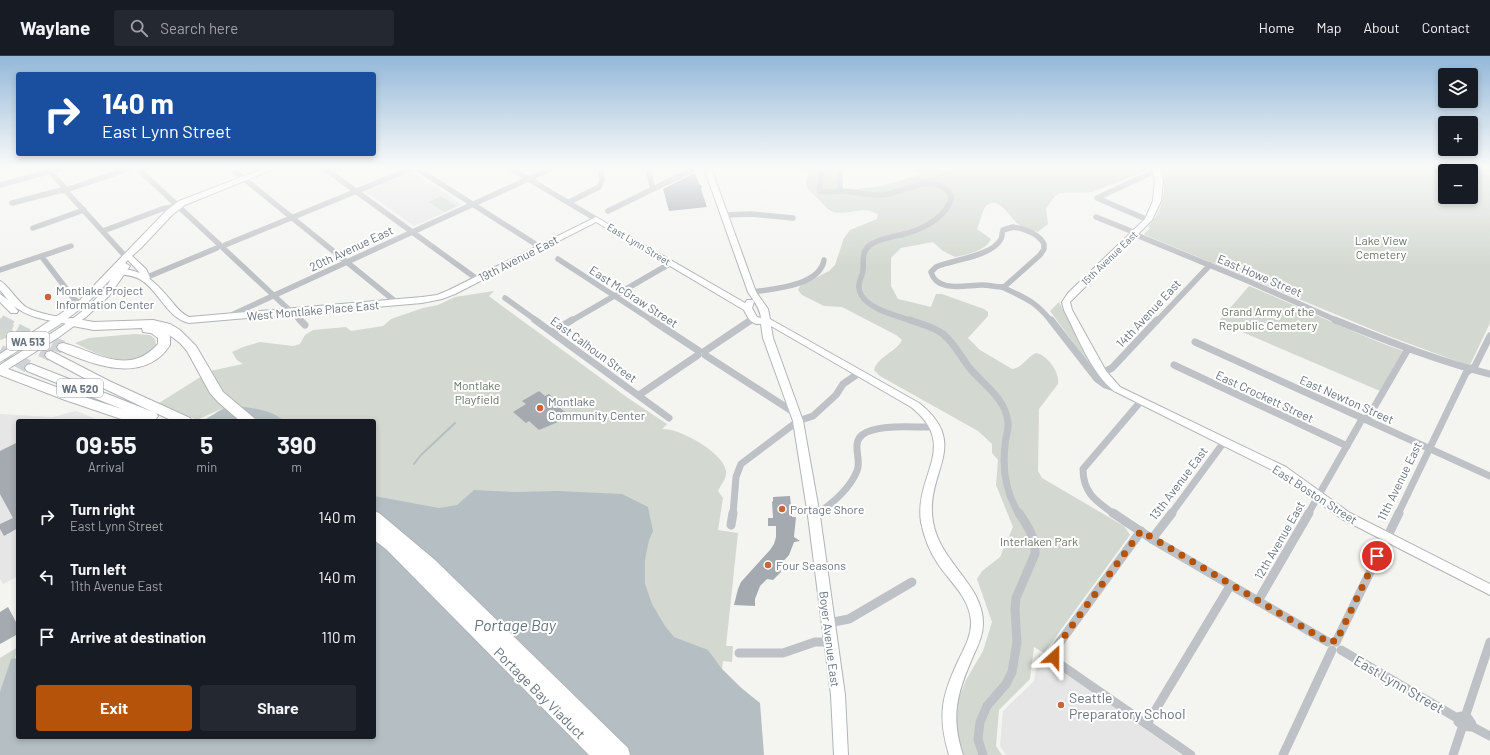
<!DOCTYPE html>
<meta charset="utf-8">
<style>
body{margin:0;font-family:Barlow,sans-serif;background:#242831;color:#f1f3f6;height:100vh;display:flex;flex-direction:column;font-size:15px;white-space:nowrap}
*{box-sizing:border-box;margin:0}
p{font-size:13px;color:#9ea1a6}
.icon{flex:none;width:22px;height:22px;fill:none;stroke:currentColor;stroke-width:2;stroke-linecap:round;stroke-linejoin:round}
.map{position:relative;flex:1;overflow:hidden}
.sheet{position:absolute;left:16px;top:363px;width:360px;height:320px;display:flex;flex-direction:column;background:#171b24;border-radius:4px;box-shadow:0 2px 6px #0003}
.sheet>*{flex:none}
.guide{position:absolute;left:16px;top:16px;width:360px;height:84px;border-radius:4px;box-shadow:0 2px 6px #0003;background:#1a4fa0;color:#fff;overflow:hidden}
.controls{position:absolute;left:1438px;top:12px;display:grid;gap:8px}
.controls a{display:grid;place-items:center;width:40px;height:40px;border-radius:4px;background:#171b24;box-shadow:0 2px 6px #0003;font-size:20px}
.pin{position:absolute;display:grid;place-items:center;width:34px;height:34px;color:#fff;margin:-17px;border:2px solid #fff;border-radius:50%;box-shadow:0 1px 4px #0007}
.me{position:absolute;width:44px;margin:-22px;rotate:24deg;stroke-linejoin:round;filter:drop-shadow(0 0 3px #0008)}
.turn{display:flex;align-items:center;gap:14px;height:84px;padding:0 20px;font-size:18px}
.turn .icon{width:52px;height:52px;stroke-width:2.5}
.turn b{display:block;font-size:28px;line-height:34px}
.eta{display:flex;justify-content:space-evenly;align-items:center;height:68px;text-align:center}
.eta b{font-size:24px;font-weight:700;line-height:28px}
.button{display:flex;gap:8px;margin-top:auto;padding:8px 20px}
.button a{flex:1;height:46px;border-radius:4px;background:#b45309;color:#fff;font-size:16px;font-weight:700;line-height:46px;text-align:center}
.button a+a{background:#242831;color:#f1f3f6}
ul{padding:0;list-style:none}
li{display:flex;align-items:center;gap:12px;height:60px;padding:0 20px}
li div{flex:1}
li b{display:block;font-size:15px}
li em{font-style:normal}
header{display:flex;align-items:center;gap:24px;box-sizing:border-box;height:56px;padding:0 20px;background:#171b24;border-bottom:1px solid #363941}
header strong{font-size:19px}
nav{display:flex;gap:22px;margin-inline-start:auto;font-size:14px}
.search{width:280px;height:36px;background:#242831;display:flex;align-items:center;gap:10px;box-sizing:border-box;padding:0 14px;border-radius:4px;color:#9ea1a6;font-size:15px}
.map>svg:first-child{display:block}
.built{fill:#e5e6e5}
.green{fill:#d3d9d1;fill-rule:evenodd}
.water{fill:#b5bfc3}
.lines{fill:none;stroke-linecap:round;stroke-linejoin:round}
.stream-far1{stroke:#b5bfc3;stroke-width:1.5}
.stream{stroke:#b5bfc3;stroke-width:2}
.building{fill:#a4aab0}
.highway-tunnel{stroke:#d1d4d4;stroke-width:13;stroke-dasharray:13 6;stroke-linecap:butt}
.secondary-casing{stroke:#b1b5b9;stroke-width:2}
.primary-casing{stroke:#b2b5b9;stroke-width:2}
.highway-casing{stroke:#b1b4b7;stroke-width:2}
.street-far2{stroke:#bec1c5;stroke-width:5.5}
.street-far1{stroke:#bec1c5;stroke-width:7}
.street{stroke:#bec1c5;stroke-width:9}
.secondary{fill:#fff;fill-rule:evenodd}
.primary{fill:#fff;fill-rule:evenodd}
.highway{fill:#fff;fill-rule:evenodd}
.route{stroke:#b45309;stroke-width:7;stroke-dasharray:0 12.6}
.poi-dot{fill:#cd6439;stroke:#fff;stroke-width:1.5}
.labels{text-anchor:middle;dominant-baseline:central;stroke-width:4;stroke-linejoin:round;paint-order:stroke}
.far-street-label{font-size:10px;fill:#67737f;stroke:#fff}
.shield{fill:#fff;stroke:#959da5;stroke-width:1}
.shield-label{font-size:11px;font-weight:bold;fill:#67737f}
.park-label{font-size:12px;fill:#687765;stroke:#fff}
.street-label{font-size:12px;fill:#67737f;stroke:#fff}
.poi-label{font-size:12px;fill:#67737f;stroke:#fff;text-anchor:start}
.near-street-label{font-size:14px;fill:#67737f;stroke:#fff}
.near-poi-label{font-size:14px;fill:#67737f;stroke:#fff;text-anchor:start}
.near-water-label{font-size:16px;font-style:italic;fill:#63737b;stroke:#fff}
</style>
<header>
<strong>Waylane</strong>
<div class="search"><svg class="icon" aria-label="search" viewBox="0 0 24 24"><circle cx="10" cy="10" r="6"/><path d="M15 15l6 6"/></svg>Search here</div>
<nav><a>Home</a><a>Map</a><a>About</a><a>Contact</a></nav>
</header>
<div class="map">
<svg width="1490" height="699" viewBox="0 0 1490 699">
<rect width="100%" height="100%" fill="#f4f4f1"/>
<!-- built -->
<g class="built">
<polygon points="412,116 462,148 462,149 414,170 365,135"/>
<polygon points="76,355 101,365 18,365 18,520 3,528 0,523 0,358 53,361"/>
<polygon points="1039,598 1182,699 1006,699 1000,690 1003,655 1034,625"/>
</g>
<!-- green -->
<g class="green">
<path d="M811,112H842L840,135L882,130L922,118L913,112H1147L1146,115L1092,136L1060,137L1055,140L1046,152L1048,168L1038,176C1032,174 1023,172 1018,168C1010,162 999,138 986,150C982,154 980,167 977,173L991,183C986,195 966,199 955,201L943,195L933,186L901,192L891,202V230L898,243L931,251L936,238H942L984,253L988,256V260L968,282L980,294L1012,313C1022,312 1027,301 1036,297C1048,299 1060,317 1058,328L1039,353L1038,415L1042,422L1124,470L1130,479L1044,597L1034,591L1030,623L999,654L996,690L1002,699H962L955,682L954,655L966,624L983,595L992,566L977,523L982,515L1000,501L1013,471L996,429L998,404L992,397V388L978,375L880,320L874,314C878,300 895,297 902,284L896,279L842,251L824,250L802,239L798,234L800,230L829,215L835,209L844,182L850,174L877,163L878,158C874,157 869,154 865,154C853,154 838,161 828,153L807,132L806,124Z"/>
<path d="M1161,112H1490V267L1470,309H1467L1383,278L1145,179L1144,178L1150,172L1148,171C1164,153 1167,134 1161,112ZM1445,115H1471V141H1445Z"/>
<polygon points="441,140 457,150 444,156 429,146"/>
<path d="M1249,230C1301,251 1350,276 1403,295L1380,335L1221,267L1219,265Z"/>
<path d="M494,235L489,240L494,244L628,342L667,368L662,373C680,372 724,397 726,415C727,422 721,429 718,435L723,442L718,474L738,477L726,590H733L732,606L723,605L722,613L749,639L374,454V365H228L215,357L223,352L197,364L159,347L210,315L243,308L237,304L232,296L243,291L260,286L293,290L300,288L305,279L313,274L346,271L351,275L383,270L391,263L423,252L438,249L455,241Z"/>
<polygon points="1059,246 1097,319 1050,255"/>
<polygon points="0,262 14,269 12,274 15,279 0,284"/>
<path d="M134,278L150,279L155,283L156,289C138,319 98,299 75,287L89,282Z"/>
<polygon points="18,591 18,593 0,646 0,602"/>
</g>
<!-- water -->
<g class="water">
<path d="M230,349C248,352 270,352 284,365H202Z"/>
<polygon points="474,434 515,436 558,435 622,438 648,451 653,475 649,484 645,504 645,528 652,548 665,570 674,581 708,594 722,613 740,631 760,647 764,699 0,699 0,636 11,603 18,602 18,681 374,681 374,440 439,452 457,449"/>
</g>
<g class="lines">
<!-- stream-far1 -->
<polyline class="stream-far1" points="920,125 934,123 950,115"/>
<!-- stream -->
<polyline class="stream" points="414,408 421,399 455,367"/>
</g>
<!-- building -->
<g class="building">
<polygon points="695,117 699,128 702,130 701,133 707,151 669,155 663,133"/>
<polygon points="539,335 545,340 549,338 555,343 551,345 569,359 558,366 539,374 529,365 526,367 513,356 526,348 522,345"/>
<polygon points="16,387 18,391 18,472 4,480 0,473 0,468 13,462 0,438 0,395"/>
<polygon points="790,440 792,461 796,461 794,481 800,485 794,486 789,499 779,510 781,516 773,524 767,523 760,530 755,543 755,550 734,549 738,533 741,526 770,494 774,488 776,481 776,470 768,470 768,462 773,462 772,446 773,445 773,441"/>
<polygon points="8,551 16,566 18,565 18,578 0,588 0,556"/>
</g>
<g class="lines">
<!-- highway-tunnel -->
<g class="highway-tunnel">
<polyline points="0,265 27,279 63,291"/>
<polyline points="24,286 51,299"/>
<polyline points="0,295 31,312"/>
</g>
<defs>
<g id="secondary">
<path d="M704,112H711L756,236L768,253L770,263L919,347C972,389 924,416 933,466C940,507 984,529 983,568C983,581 976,593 971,605C956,640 951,662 963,699H949C937,659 942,639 959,603C965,591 972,578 971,565C969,541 951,527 938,508C930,496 924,481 921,466C914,419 960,390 911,351L771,270L773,282L803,365L820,460L845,639L848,699H834L831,639L808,460L793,365L763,282L761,268C751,269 748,262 744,254L596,166L455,238L442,243L422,247L189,267C167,262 159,235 141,224C132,218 122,219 111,217L110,215C114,211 119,213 125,213C147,216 159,230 173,247C177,252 182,258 189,261L422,241L437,239L449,234L596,161L745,247L747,244H753L754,246L752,252L757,261L761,262C760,252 753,244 748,236Z"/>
<path d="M1152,112H1159L1163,124L1161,145L1152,164L1070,246L1072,254L1106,315L1120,331L1286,411L1350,457L1490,528V539L1342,463L1278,417L1114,335C1090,315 1078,281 1064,254L1062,246L1068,237L1145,163L1153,145L1155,124Z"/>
<path d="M0,225C6,227 18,246 26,251C40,259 59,260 74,264L75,266L71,269C51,264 30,263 14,250L18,255L17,257H11L0,246V238L8,244L0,234Z"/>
</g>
<path id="primary" d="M265,112H276L185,149L172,159L141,192L132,200L146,213L150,222L148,224H142L139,216L128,204L125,207L130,210L109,240L86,261L59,281L0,318V309C35,286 91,259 111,223L84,250L59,269L0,306V298L78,246L166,155L179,145Z"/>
<g id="highway">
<path d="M71,262L94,266L153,264L170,268L180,274L196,290L223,336L254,362L256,365H240L218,346L210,337L187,295L180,287L168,278L170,280V289C144,329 93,309 59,294L57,291L59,288L63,287C97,296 128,321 158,288V282L151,277L143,276L142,272L94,274L67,269L65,266L67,263Z"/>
<polygon points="51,295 109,325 190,362 192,365 173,365 156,357 158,360 156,363 148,364 149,365 127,365 65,344 0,319 0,310 75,338 122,353 27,315 25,312 27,309 31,308 153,356 101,331 47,302 45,299 47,296"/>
<polygon points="374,455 379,457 435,504 628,692 630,699 589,699 386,493 374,484"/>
</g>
</defs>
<!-- secondary casing -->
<use href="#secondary" class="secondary-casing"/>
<!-- primary casing -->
<use href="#primary" class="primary-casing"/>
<!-- highway casing -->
<use href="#highway" class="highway-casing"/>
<!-- street-far2 -->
<g class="street-far2">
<polyline points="137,112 220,189"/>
<polyline points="231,112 396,246"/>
<polyline points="324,112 477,223"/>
<polyline points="416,112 540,191"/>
<polyline points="510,112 596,163"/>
<polyline points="648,112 652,130 654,132"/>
<path d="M801,112L822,114L819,134C826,138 832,135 840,135C854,135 867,140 882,139C902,138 931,116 948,135C952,139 952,144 949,148C941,164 921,174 904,178C893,181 880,182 870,189C861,196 864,204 863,214C863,219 859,224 859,229C857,251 897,260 913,265"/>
<polyline points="48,113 65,132"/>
<polyline points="0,129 62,112"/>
<polyline points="63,135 131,112"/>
<polyline points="66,135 126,201"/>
<polyline points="840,135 840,118 842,112"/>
<polyline points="569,146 599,131 602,124 601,112"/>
<polyline points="12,147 62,134"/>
<polyline points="608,155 696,112"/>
<polyline points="725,159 751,158 793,162"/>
<polyline points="1096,161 1136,177"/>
<polyline points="1148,164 1097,142 1151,117 1158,116"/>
<path d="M1013,171C1025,173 1038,177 1044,188V193L1040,199L1004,231C996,231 989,229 982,229C965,229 937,237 931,216L936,211C954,203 991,201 1001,183C1002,181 1002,177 1003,174Z"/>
<polyline points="33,172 84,154"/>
<polyline points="103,175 162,153 177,150"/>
<polyline points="1134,178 1248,225 1338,265"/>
<polyline points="225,189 413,112"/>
<polyline points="223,192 301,265"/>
<polyline points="42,201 74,243 81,248"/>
<polyline points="558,203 653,265"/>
<polyline points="0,214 71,190"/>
<polyline points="145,222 217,192"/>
<path d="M1002,231C1025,242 1035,245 1051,265"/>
<path d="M752,236C773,233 820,230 824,204"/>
<polyline points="505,242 537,265"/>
<polyline points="227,261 552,112"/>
<polyline points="571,265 671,207"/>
<polyline points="750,265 753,263"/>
<polyline points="1157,265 1210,209"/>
</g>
<!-- street-far1 -->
<g class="street-far1">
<polyline points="300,264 305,269"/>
<polyline points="535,264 669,362"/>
<polyline points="652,264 699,295"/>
<path d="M910,264C921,268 934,271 943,278C954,287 960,299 968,310C982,328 1005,341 1008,366C1009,374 1005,382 1005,390C1002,415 1006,437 1019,458"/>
<polyline points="1051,264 1097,323 1105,329 1117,333"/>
<path d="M1335,264C1386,284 1437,305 1490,318"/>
<polyline points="552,276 572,264"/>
<polyline points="1195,286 1490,420"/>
<polyline points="705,295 751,264"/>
<polyline points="705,299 795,357"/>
<polyline points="1174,309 1347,390"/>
<polyline points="1102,317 1112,312 1157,264"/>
<polyline points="639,339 698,299"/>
<polyline points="733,458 736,421 741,408 798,365 813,360 836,339 843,328 859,317"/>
<path d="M817,458C833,447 850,432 857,415C862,404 851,388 862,379C877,367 916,372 935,371"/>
<path d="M1114,458C1096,445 1083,437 1083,413L1141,345"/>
<polyline points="1171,458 1224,386"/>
<polyline points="1308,458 1361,365 1369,360 1408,293"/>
<polyline points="1398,458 1466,317 1475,310 1490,280"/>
</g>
<!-- street -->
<g class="street">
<polyline points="1113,457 1152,483 1328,586"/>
<polyline points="814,460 819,457"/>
<polyline points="731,469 733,457"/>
<polyline points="1141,475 1055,593 1054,601 1061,609 1191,699"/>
<polyline points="1152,483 1172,457"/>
<polyline points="1258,545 1309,457"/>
<polyline points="828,567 849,563 912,526"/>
<polyline points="1336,586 1399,457"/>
<polyline points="1341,594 1457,662"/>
<polyline points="739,597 783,597 815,586 831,586"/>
<polygon points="1461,660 1468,662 1472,668 1470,671 1464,670 1458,666 1458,661"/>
<polyline points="1465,661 1490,586"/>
<polyline points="1147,668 1230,530"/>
<polyline points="1471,670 1490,680"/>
<path d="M983,699L978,683L980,666L987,650L1006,628L1012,616L1017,586L1015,553L1016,542L1035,498C1036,482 1027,469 1019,457"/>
<polyline points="1283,699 1332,594"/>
<polyline points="1453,699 1463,669"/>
</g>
<!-- secondary -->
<use href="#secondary" class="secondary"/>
<!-- primary -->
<use href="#primary" class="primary"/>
<!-- highway -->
<use href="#highway" class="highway"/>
</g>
<!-- sky -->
<linearGradient id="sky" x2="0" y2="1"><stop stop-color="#93b8d9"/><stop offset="0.53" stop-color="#fafaf9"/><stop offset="1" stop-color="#fafaf9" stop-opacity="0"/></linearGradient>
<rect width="1490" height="210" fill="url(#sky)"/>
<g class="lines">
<!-- route -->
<polyline class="route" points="1054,601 1055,593 1141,475 1328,586 1331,584 1336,586 1377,500"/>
</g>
<!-- markers -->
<g class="poi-dot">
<circle cx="48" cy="241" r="4"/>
<circle cx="540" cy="352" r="4"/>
<circle cx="782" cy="453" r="4"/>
<circle cx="768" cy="509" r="4"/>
<circle cx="1061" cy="649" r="4"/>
</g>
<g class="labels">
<!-- far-street labels -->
<g class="far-street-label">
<text transform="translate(639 188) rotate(31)">East Lynn Street</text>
<text transform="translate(1109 202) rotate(-44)">15th Avenue East</text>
</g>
<!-- shield labels -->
<g class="shield">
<rect x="7" y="276" width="42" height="18" rx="3"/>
<rect x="57" y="323" width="46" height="18" rx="3"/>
</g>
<g class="shield-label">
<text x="28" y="285">WA 513</text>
<text x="80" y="332">WA 520</text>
</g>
<!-- park labels -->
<g class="park-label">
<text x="1381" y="184">Lake View<tspan x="1381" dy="14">Cemetery</tspan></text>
<text x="1268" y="255">Grand Army of the<tspan x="1268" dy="14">Republic Cemetery</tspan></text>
<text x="477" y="329">Montlake<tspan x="477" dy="14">Playfield</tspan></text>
<text x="1039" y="485">Interlaken Park</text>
</g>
<!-- street labels -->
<g class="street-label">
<text transform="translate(351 192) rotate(-25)">20th Avenue East</text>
<text transform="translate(518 202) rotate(-27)">19th Avenue East</text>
<text transform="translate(1260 219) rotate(23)">East Howe Street</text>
<text transform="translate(634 240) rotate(33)">East McGraw Street</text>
<text transform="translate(313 254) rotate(-5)">West Montlake Place East</text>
<text transform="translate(1148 257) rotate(-47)">14th Avenue East</text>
<text transform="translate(594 293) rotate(36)">East Calhoun Street</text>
<text transform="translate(1265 340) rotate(25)">East Crockett Street</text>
<text transform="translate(1347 343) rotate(24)">East Newton Street</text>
<text transform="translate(1399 425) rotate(-64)">11th Avenue East</text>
<text transform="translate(1178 427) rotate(-53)">13th Avenue East</text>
<text transform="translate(1315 438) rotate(33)">East Boston Street</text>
<text transform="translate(1279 484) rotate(-60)">12th Avenue East</text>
<text transform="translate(830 583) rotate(83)">Boyer Avenue East</text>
</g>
<!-- poi labels -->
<g class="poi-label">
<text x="56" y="234">Montlake Project<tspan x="56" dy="14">Information Center</tspan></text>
<text x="548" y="345">Montlake<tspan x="548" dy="14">Community Center</tspan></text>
<text x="790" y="453">Portage Shore</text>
<text x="776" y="509">Four Seasons</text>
</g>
<!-- near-street labels -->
<g class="near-street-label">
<text transform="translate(1399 628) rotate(30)">East Lynn Street</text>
<text transform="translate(540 637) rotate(45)">Portage Bay Viaduct</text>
</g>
<!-- near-poi labels -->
<g class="near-poi-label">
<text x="1069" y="641">Seattle<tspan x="1069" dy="16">Preparatory School</tspan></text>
</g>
<!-- near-water labels -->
<g class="near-water-label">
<text x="515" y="568">Portage Bay</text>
</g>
</g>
</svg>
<div class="controls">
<a><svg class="icon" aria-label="layers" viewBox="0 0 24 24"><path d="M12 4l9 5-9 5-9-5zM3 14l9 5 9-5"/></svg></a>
<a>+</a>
<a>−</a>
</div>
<div class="pin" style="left:1377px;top:500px;background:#d93025"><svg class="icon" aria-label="arrive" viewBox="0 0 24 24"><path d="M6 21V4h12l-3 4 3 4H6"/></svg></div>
<svg class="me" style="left:1054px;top:601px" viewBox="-20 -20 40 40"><path d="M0-17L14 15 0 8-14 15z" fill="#b45309" stroke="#fff" stroke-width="4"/></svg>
<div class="guide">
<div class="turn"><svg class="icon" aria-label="right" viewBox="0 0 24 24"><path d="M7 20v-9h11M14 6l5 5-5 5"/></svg><div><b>140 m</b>East Lynn Street</div></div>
</div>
<section class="sheet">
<div class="eta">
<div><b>09:55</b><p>Arrival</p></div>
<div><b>5</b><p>min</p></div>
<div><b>390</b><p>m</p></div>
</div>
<ul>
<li><svg class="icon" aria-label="right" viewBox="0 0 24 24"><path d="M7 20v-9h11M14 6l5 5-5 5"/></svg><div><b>Turn right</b><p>East Lynn Street</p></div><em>140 m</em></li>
<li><svg class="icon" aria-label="left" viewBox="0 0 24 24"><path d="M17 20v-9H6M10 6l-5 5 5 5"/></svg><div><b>Turn left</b><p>11th Avenue East</p></div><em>140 m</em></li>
<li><svg class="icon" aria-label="arrive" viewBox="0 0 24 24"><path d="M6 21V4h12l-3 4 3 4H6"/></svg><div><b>Arrive at destination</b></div><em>110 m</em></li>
</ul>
<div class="button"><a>Exit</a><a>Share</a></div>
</section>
</div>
